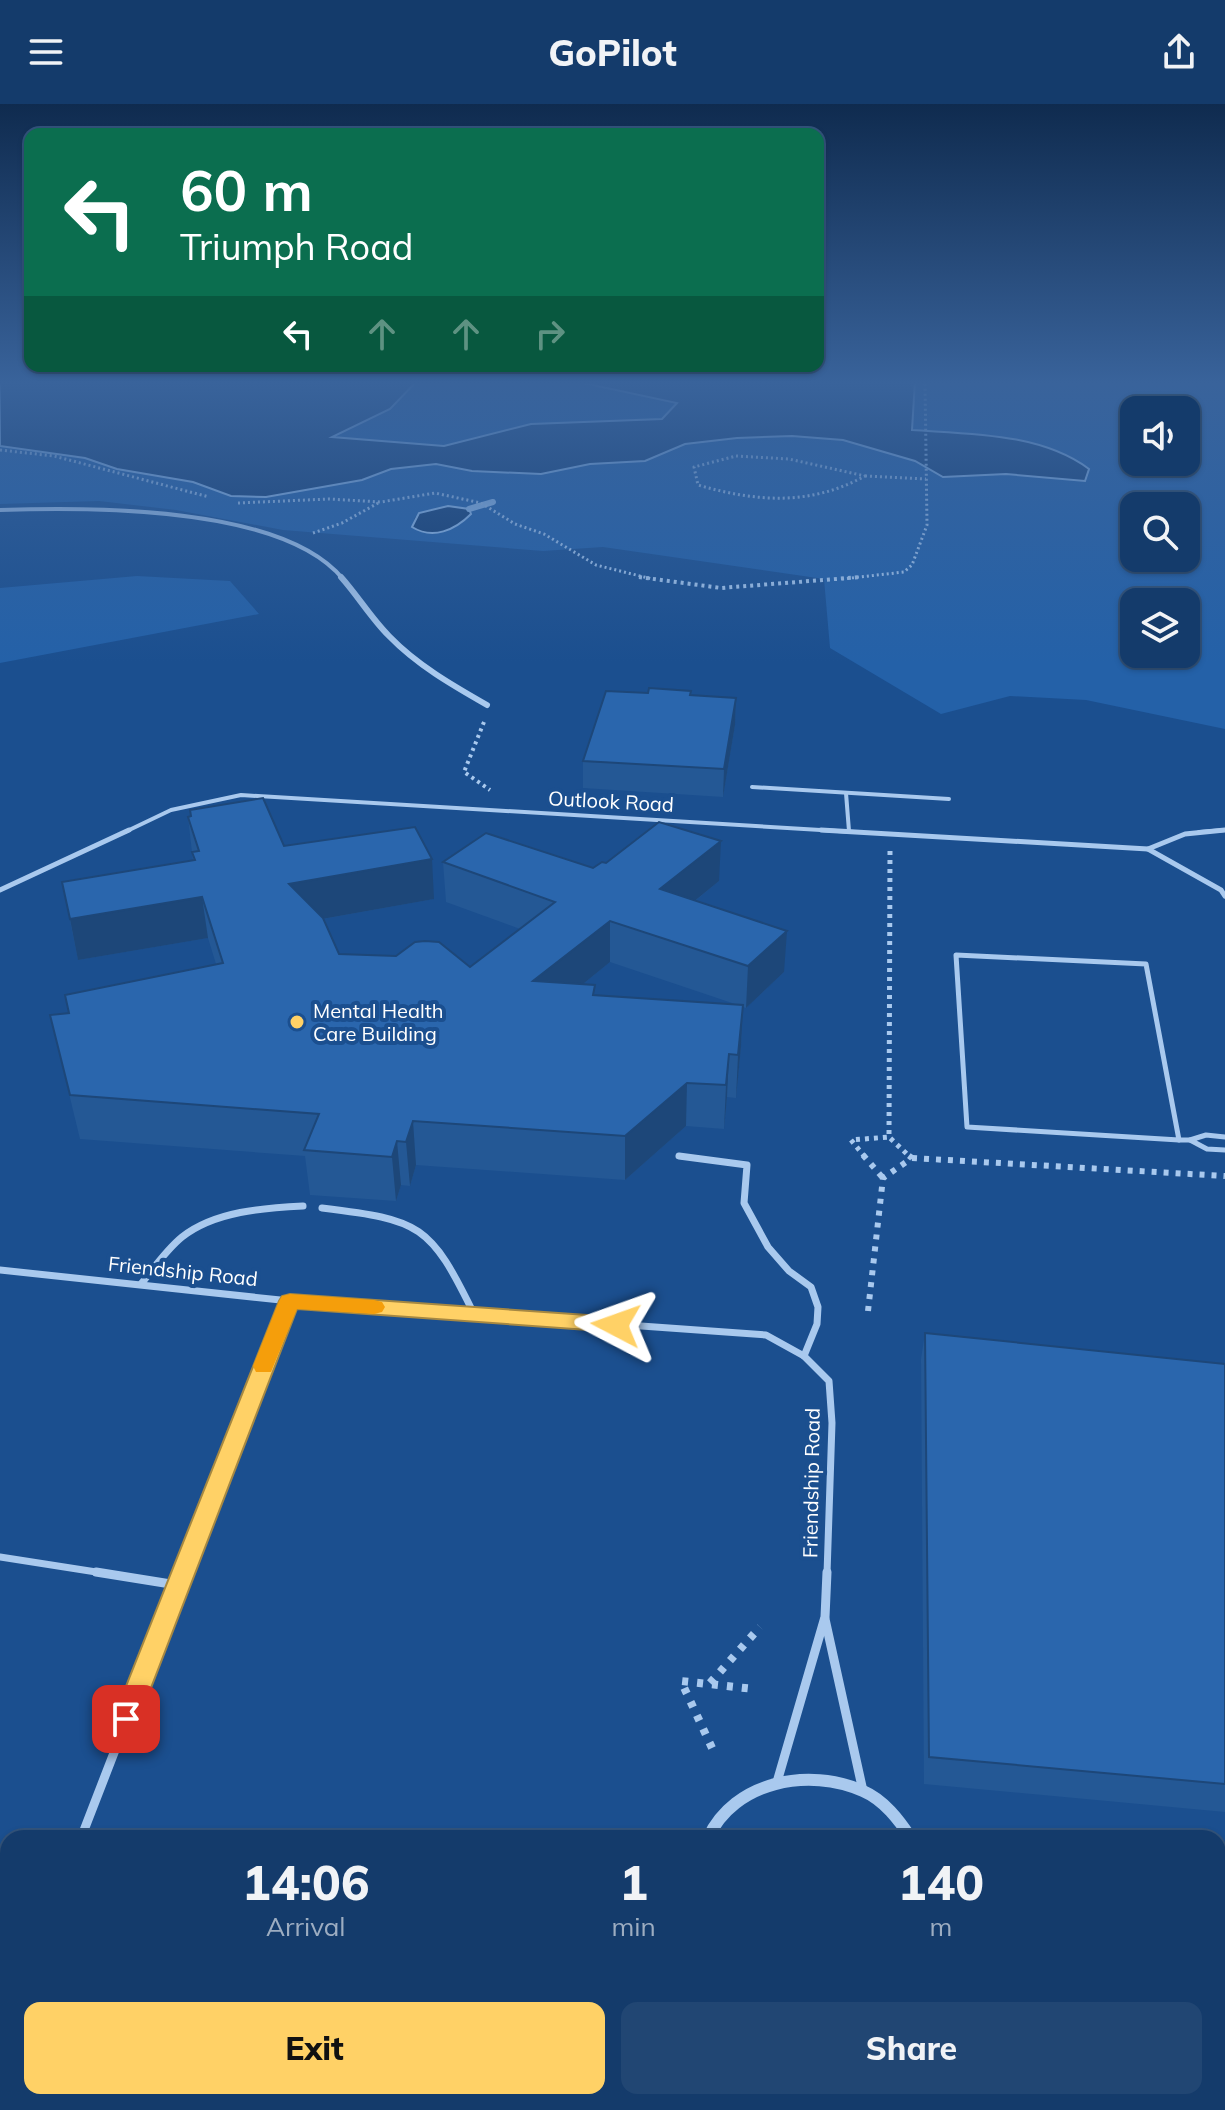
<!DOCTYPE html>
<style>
body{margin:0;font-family:Mulish,sans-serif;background:#214673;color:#f1f3f6;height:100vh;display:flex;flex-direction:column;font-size:30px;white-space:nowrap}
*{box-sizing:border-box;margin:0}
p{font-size:26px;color:#9dadc1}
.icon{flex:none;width:44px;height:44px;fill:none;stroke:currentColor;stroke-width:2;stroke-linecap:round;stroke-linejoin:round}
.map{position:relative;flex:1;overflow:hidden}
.side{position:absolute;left:0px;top:1726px;width:1226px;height:280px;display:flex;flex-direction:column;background:#143b6b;border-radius:24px 24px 0 0;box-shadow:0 2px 6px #0004,0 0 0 2px #33557e}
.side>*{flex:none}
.banner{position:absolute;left:24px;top:24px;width:800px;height:244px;border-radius:16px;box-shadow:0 2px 6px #0004,0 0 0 2px #33557e;background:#0b6e4f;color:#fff;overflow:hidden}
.fabs{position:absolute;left:1120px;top:292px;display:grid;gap:16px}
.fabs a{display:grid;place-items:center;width:80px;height:80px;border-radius:16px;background:#143b6b;box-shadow:0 2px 6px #0004,0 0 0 2px #33557e;font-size:40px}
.pin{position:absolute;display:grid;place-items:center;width:68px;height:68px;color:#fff;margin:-34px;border-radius:16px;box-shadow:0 4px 12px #0006}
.me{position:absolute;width:88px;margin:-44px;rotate:274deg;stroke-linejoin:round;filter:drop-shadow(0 0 6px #0008)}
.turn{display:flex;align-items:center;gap:28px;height:168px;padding:0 24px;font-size:36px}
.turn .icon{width:104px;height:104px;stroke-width:2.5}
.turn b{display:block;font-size:56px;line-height:68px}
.lanes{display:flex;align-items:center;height:76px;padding:0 24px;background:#0003;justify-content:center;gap:40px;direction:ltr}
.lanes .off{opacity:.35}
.eta{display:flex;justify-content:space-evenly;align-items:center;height:136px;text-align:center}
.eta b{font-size:48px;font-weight:800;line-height:56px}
.button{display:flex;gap:16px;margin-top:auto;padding:16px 24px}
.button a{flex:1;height:92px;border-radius:16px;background:#ffd166;color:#111;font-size:32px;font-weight:800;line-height:92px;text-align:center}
.button a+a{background:#214673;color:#f1f3f6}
header{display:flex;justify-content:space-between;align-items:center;height:104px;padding:0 24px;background:#143b6b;font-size:36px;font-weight:800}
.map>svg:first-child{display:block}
.green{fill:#2461a8;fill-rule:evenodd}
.water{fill:#123a6d;stroke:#9cc4f0;stroke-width:2}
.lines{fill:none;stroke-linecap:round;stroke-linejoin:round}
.stream{stroke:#9cc4f0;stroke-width:6}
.path-far4{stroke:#a9c9ee;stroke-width:3;stroke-dasharray:2 3;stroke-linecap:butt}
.path-far3{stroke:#a9c9ee;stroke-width:4;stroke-dasharray:3 4;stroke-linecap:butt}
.path-far2{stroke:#a9c9ee;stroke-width:5;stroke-dasharray:4 5;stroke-linecap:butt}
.path-far1{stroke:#a9c9ee;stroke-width:6;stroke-dasharray:5 7;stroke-linecap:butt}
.path{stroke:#a9c9ee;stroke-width:8;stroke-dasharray:6 9;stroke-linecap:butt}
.lane-far3{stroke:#a9c9ee;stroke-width:4}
.lane-far2{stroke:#a9c9ee;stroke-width:5}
.lane-far1{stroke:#a9c9ee;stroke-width:7}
.lane{stroke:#a9c9ee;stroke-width:9}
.street-far2{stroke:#a9c9ee;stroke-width:4}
.street-far1{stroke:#a9c9ee;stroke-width:6}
.street{stroke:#a9c9ee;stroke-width:12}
.wall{fill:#245895;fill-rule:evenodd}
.shaded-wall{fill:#1d4779}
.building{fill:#2a66ad;stroke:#1d4779;stroke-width:2}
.route{fill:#ffd166;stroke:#a68842;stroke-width:2}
.slow{fill:#f59e0b}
.poi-dot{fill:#ffd166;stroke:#1b4f8f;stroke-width:3}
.labels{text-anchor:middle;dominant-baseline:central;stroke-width:8;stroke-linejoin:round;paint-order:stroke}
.street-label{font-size:20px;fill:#fff;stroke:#1b4f8f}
.poi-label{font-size:20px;fill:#fff;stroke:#1b4f8f;text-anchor:start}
</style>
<header><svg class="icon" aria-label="menu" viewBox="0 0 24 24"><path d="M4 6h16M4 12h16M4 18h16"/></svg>GoPilot<svg class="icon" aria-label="share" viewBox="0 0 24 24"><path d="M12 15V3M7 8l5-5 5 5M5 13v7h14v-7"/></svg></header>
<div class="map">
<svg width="1225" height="2006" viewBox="0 0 1225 2006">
<rect width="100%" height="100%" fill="#1b4f8f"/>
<!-- green -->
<g class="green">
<polygon points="417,277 574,277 678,299 662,315 531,320 444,342 330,333 390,305"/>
<path d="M915,277H1225V625L1086,596L1010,592L941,610L830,544L824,475L603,443L543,447L283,426L176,406L99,397L0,400V342L85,354L117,365L193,378L232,392L266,393L362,376L391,365L436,360L472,367L541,370L590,359L645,357L685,340L737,334L792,332L843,336L915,357L943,373L1006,370L960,329L912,326ZM1134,306H1186V358H1134ZM448,402L469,405L471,410C454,427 434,435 412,423L415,413ZM1134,402H1186V454H1134ZM1134,498H1186V550H1134Z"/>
<polygon points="137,472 230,477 259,510 0,559 0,484"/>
</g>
<!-- water -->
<g class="water">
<path d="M0,277H417L390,305L332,333L444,342L531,320L662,315L677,299L574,277H915L912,326C970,330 1041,329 1089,365L1085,377L1006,370L943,373L915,357L843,336L792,332L737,334L685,340L645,357L590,360L541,370L472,367L436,360L391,365L362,376L266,393L231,392L193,378L117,365L85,354L0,342Z"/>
<path d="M448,402L469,405L471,410C455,426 433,436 412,423L419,409Z"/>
</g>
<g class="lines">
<!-- stream -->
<polyline class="stream" points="469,405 493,398"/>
<!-- path-far4 -->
<g class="path-far4">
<polyline points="0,346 54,352 209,393"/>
<path d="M736,352L789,355L865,372C810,402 757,398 698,381L694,363Z"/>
<polyline points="865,372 926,375"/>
<polyline points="238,399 329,395 381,398 435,389 481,399 515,420 544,430 596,461 652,475"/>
<polyline points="313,429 342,419 380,398"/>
<polyline points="842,475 904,468 912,461 927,421 925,277"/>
</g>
<!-- path-far3 -->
<g class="path-far3">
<polyline points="639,473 721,484 861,473"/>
<polyline points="484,618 464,668 490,686"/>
</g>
<!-- path-far2 -->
<g class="path-far2">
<polyline points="890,747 889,1033 910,1053"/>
<polyline points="865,1053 851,1036 889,1033"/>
</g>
<!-- path-far1 -->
<g class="path-far1">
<polyline points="863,1051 883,1074"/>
<polyline points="912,1054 1225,1072"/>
<polyline points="868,1207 883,1074 912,1054 908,1051"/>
</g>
<!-- path -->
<g class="path">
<polyline points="710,1579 760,1523"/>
<polyline points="712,1644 681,1577 754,1585"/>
</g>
<!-- lane-far3 -->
<g class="lane-far3">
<polyline points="752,683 949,695"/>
<polyline points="846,689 849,727"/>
<polyline points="125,728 171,706 241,691 854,728"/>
<polyline points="1199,728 1225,726"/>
</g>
<!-- lane-far2 -->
<g class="lane-far2">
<polyline points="821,726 1148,745 1221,786 1225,792"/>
<polyline points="1148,745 1185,730 1225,726"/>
<polyline points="0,786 129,726"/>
<polygon points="956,851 1146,860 1179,1036 967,1023"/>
<polyline points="1225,1033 1206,1031 1190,1036 1207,1045 1225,1046"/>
<polyline points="1179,1036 1190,1036"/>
<polyline points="679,1052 683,1053"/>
</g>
<!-- lane-far1 -->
<g class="lane-far1">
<polyline points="679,1052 747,1061 744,1099 768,1143 789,1167 811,1183 818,1203 817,1220 804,1252"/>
<path d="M322,1104C421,1116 430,1120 474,1210"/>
<polyline points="0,1166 290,1197 766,1231 804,1252 829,1277 832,1319 827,1470"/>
<path d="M141,1180C154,1164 166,1146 182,1133C215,1107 264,1104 303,1102"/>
<polyline points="0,1453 109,1470"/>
<polyline points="184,1470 290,1197"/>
</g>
<!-- lane -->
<g class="lane">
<polyline points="96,1468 177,1481"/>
<polyline points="825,1515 863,1687"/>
<polyline points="777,1678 825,1513 827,1468"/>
<polyline points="81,1734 184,1468"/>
<polyline points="1218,1779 1225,1779"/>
<polyline points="1218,1860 1225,1861"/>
<polyline points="0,1945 8,1924"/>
<polyline points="779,1998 780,2006"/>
<polyline points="824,2006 826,1998"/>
</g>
<!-- street-far2 -->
<path class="street-far2" d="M0,406C90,403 282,401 343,475"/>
<!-- street-far1 -->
<path class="street-far1" d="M341,473C358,492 371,514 389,532C417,561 452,581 487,601"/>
<!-- street -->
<path class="street" d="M708,1734C734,1677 809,1663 863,1687C884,1696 899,1716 911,1734"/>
</g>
<!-- wall -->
<g class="wall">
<polygon points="691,587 691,591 736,594 735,621 723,693 583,684 583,657 648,589"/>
<path d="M190,706L284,742L434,795L323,815L339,850L470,863L520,825L446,798L443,758L593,764L606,759L719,777L695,797L784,868L746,904L743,903L741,943L736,994L727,993L724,1025L686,1022L625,1076L416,1061L410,1082L401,1081L396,1097L310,1091L305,1052L80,1035L50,911L69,909L216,860L208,834L78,856L62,778L193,757L188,713L190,712ZM610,858L735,900L595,891L583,880Z"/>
<polygon points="925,1229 1225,1260 1225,1708 924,1680 921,1255"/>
</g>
<!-- shaded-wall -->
<g class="shaded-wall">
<polygon points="736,594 735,621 723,693 724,665"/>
<polygon points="721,737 719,777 659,826 660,785"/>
<polygon points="432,755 434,795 294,820 289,780"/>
<polygon points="202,793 208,834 78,856 70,815"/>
<polygon points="610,817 610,858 535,919 533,877"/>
<polygon points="787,827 784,868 746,904 748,862"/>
<polygon points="743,901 741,943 736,994 738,951"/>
<polygon points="729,950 727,993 724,1025 726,981"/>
<polygon points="687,979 686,1022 625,1076 625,1032"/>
<polygon points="413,1017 416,1061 410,1082 406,1038"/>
<polygon points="397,1037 401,1081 396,1097 392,1053"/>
</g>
<!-- building -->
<g class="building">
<polygon points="649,584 691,587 690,591 736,594 724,665 583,657 606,587 648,589"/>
<polygon points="263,694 284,742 415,723 432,755 289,780 323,814 339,850 396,852 415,838 425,837 439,838 470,863 555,798 443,758 486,729 593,764 602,758 606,759 659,718 721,737 660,785 787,827 748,862 610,817 533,877 595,881 593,891 743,901 738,951 729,950 726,981 687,979 625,1032 413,1017 406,1038 397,1037 392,1053 304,1046 319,1010 70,991 50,911 69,909 65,891 223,859 202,793 70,815 62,778 195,756 192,748 199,747 188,713 191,712 190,706"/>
<polygon points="925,1229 1225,1260 1225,1680 929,1653"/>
</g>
<!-- sky -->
<linearGradient id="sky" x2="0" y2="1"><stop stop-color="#0f2b4f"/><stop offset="0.5" stop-color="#39639b"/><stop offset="1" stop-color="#39639b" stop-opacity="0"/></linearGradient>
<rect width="1225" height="558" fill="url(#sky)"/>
<!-- route -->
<polygon class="route" points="290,1190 616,1213 624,1215 627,1221 624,1226 616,1228 297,1205 139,1615 135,1623 126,1626 117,1623 113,1615 279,1197 282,1192"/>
<!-- slow -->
<polygon class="slow" points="290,1190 374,1196 382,1198 385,1203 382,1208 374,1210 297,1205 271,1268 256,1268 253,1262 279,1197 282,1192"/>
<!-- markers -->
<circle class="poi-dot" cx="297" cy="918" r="8"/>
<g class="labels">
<!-- street labels -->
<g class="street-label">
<text transform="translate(611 697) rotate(3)">Outlook Road</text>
<text transform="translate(183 1167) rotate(6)">Friendship Road</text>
<text transform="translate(811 1379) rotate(-89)">Friendship Road</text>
</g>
<!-- poi labels -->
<g class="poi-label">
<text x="313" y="906">Mental Health<tspan x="313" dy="23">Care Building</tspan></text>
</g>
</g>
</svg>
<div class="fabs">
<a><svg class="icon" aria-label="sound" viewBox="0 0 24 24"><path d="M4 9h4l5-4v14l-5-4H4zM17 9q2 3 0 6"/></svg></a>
<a><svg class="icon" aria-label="search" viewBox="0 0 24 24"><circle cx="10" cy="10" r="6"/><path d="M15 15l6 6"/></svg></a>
<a><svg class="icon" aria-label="layers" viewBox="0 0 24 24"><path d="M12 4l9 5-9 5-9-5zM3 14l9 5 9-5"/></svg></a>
</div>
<div class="pin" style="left:126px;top:1615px;background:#d93025"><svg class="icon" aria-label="arrive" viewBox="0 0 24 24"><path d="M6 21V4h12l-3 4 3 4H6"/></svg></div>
<svg class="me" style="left:616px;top:1221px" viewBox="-20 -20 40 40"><path d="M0-17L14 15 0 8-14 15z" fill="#ffd166" stroke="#fff" stroke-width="4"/></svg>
<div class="banner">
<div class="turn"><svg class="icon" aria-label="left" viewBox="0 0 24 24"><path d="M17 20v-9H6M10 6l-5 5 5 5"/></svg><div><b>60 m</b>Triumph Road</div></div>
<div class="lanes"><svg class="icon" aria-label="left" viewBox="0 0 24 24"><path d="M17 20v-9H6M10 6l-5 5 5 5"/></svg><svg class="icon off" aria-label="ahead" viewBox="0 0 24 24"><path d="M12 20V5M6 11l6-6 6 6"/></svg><svg class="icon off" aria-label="ahead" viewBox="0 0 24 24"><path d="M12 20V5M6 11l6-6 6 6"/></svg><svg class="icon off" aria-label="right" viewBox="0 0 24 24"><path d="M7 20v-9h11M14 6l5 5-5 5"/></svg></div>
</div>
<section class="side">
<div class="eta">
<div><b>14:06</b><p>Arrival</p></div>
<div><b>1</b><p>min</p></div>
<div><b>140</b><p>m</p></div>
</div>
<div class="button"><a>Exit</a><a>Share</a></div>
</section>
</div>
